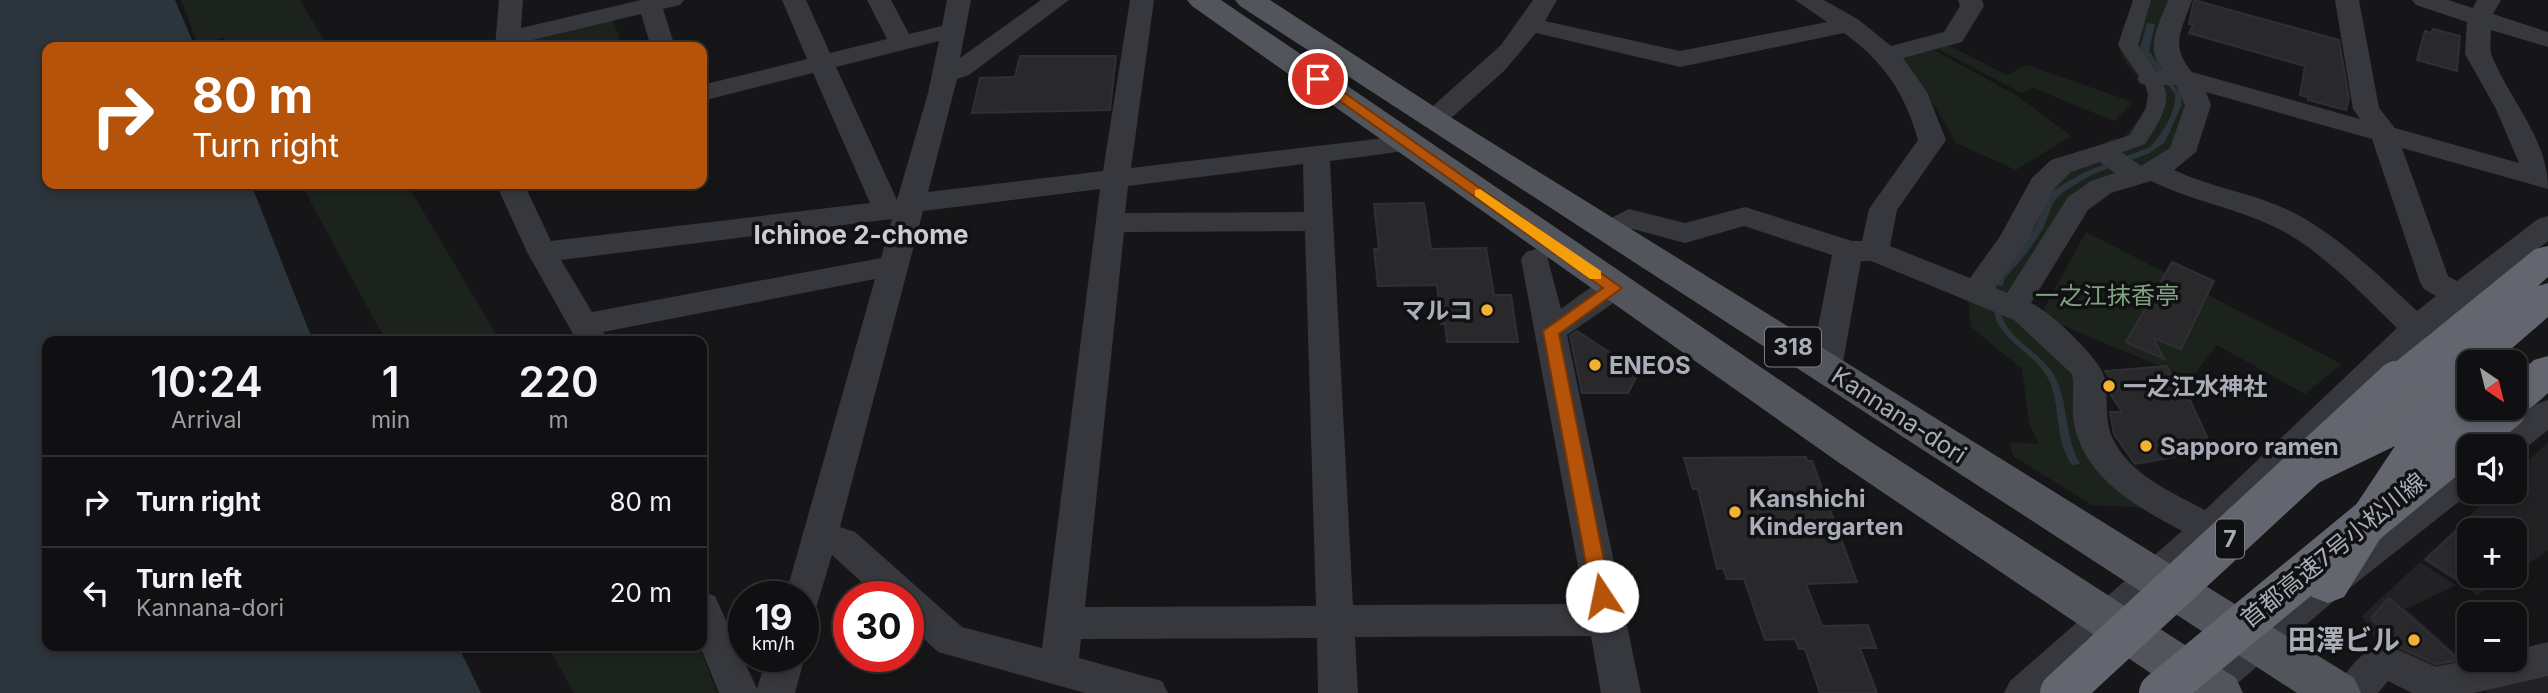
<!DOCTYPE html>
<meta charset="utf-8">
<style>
body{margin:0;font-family:Inter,"Noto Sans JP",sans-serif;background:#19191b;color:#f1f3f6;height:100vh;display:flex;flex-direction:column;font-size:26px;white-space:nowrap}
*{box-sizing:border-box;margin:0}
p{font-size:23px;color:#9c9d9f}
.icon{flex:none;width:38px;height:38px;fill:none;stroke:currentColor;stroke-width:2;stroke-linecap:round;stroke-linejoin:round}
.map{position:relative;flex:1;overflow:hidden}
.side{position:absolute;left:42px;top:336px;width:665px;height:315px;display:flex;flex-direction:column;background:#101012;border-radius:14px;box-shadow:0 4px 10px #0003,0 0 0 2px #303032}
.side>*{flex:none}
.guide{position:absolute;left:42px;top:42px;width:665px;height:147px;border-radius:14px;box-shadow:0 4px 10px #0003,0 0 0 2px #303032;background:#b45309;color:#fff;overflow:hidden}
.needle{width:46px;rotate:145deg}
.fabs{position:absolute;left:2457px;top:350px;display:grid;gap:14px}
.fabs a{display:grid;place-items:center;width:70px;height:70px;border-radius:14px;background:#101012;box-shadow:0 4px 10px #0003,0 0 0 2px #303032;font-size:35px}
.speed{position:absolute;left:728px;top:581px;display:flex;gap:14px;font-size:35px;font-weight:700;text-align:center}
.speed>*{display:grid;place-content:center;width:91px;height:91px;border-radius:50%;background:#101012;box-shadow:0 4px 10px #0003,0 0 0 2px #303032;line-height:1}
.speed small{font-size:18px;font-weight:400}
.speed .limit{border:10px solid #d22;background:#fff;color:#111}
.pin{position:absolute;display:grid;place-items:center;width:60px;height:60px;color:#fff;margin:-30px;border:4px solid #fff;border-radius:50%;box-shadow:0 2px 7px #0007}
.me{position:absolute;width:77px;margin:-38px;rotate:349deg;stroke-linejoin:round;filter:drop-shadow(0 0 5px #0008)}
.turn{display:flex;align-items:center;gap:24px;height:147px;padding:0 35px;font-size:32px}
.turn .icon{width:91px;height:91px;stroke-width:2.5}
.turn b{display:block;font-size:49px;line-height:60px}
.eta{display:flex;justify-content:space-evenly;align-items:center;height:119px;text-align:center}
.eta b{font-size:42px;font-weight:600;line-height:49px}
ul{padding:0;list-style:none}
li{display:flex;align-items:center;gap:21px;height:91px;padding:0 35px;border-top:2px solid #303032}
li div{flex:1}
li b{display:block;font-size:26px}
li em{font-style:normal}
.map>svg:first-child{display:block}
.built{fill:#222225}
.green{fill:#1c231d}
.water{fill:#2c353c}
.building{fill:#29292c;stroke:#303034;stroke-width:2}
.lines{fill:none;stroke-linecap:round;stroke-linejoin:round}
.pedestrian{fill:#37383d;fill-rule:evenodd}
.minor{fill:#37383d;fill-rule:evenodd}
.primary{fill:#53555c;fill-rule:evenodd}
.motorway{fill:#63666e;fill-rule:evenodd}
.motorway-bridge{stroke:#63666e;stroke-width:42}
.route{fill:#b45309;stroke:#753606;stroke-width:2}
.slow{fill:#f59e0b}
.poi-dot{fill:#f2b134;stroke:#111113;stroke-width:2.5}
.labels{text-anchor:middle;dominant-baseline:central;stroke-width:7;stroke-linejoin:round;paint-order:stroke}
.shield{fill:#111113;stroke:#7b7e86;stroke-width:2}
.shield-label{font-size:23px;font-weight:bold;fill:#a8adb8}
.park-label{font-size:24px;fill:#7fa381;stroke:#111113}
.poi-label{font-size:24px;font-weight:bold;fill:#a8adb8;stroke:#111113;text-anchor:start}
.street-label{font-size:24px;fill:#a8adb8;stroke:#111113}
.neighbourhood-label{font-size:26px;font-weight:bold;fill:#c9ccd4;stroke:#111113}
.near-poi-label{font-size:28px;font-weight:bold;fill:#a8adb8;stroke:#111113;text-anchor:end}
</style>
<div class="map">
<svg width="2548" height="693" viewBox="0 0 2548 693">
<rect width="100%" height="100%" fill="#161618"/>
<!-- built -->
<g class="built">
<polygon points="2548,442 2548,551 2515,572 2515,530 2469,530 2469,576 2508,576 2477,595 2422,560 2495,492 2515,492 2515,473"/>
<polygon points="2420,562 2456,585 2406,609 2468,665 2438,678 2381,648 2362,616"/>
<polygon points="2548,672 2548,693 2486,693 2487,687"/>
</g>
<!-- green -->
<g class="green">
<polygon points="181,0 300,0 328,47 229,47 223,38 198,45"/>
<path d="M2135,0H2171L2188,101L2172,148L2152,162L2092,181L2008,295L1972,285L2034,179L2112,139L2124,138L2144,112L2150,91C2114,49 2111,53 2135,0Z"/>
<polygon points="612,18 623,47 516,47 516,40"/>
<polygon points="1946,44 2007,75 2026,65 2133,102 2114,121 2033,88 2021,93 1934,47"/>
<polygon points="1934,50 2016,95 2071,136 2016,170 1956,143 1939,113 1897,57"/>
<polygon points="301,184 407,184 500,341 386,341"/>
<polygon points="2086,232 2342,364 2305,394 2217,345 2191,379 2040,316"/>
<polygon points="1968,298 2018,317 2077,371 2079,383 2151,508 2092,505 2013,456 2009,442 2039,444 2029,423 2022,369 1971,327"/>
<polygon points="548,646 699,646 717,693 574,693"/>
</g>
<!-- water -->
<g class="water">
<polygon points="0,0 175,0 195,47 47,47 47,184 251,184 313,341 47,341 47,646 458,646 481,693 0,693"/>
<path d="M2147,23L2155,24L2149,51L2181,95L2182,104L2165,142L2150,153L2091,175L2062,193L2053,203L2043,229L2026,254L2005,278L2002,287L1994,284L2036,226L2046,200L2055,189L2085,172L2150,147C2162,134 2176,113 2175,94L2140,49Z"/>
<path d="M1994,306L2001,310C2002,335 2039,352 2052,372C2070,400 2062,431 2080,464L2072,465C2052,436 2063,401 2045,373C2031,351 1992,335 1994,306Z"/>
</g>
<!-- building -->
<g class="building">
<polygon points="2194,0 2339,40 2349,98 2346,110 2308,100 2308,97 2300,95 2305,66 2189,33 2193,25 2189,24"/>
<polygon points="2433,29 2460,36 2457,71 2417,60 2425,31 2431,33"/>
<polygon points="1020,56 1116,56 1110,110 972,113 980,78 1015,77"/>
<polygon points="1424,203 1431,249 1486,248 1494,295 1511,295 1518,342 1447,342 1445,324 1441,324 1437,285 1378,286 1374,249 1379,249 1374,204"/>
<polygon points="2172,262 2214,281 2181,349 2153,338 2164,359 2126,342"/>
<polygon points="1577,331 1639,372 1628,393 1582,393 1570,336"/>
<polygon points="2167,366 2184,399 2190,400 2213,450 2135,464 2114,434 2110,412 2122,412 2109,392 2108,383 2114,383 2105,371"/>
<polygon points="1806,457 1807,461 1812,461 1857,582 1806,584 1822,626 1868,625 1876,648 1860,648 1877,693 1820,693 1805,649 1799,649 1795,639 1765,640 1744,579 1727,579 1723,568 1717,569 1698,489 1693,489 1684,458"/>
<polygon points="2469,519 2469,587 2426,559"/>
<polygon points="2389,598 2459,660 2436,664 2399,647 2371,618"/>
</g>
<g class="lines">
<!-- pedestrian -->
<path class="pedestrian" d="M2133,0H2151L2138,45C2169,90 2179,94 2145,144L2103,159L2092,152L2095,147L2130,135L2146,108L2148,94L2145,85L2118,45Z"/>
<!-- minor -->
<g class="minor">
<polygon points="499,0 523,0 521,28 641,0 684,0 680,5 663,9 675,47 651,47 641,14 520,43 519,47 495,47"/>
<path d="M782,0H806L830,53L887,39L867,0H891L909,34L942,26L947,0H971L960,58L1041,0H1069L969,75L957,79L928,192L1103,171L1130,0H1154L1131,168L1410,135L1420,137L1424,143L1420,149L1330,161L1353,605L1585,604L1521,259L1526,252L1536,249L1546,252L1561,309C1580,296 1601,274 1625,281L1629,288L1625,295L1567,335L1641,693H1601L1591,636L1355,637L1358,693H1318L1317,638L1081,639L1079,658L1162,681L1168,693H1085L938,652L908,624V597H878L832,555L816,608L803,612V597H785L875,279L603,332L609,341H577L527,252L496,184H524L551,241L870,203L813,73L702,101V85L807,59ZM939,41L928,93L897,200L836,67ZM1303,164L1304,212L1125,213L1128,186ZM1100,189L1042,648L962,627L855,532L840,527L923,211ZM892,219L881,258L592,312L561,260ZM1305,231L1316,606L1085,607L1124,232Z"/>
<path d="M1533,0H1557L1545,21L1680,51L1827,22L1795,0H1824L1859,20L1891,46L1944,32L1960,6L1958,0H1982L1984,6L1962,42L1903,58L1927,92L1946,140L1897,210L1890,246L1970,278L1999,238L2032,178L2051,160L2103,144L2113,146L2141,166L2170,148L2185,105L2176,85L2141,84L2137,79L2141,74L2163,70C2144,48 2159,25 2168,0H2192C2182,30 2169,45 2192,72L2360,119L2353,109L2335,0H2359L2379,108L2395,128L2519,163L2496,109L2465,54L2467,22L2416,5L2412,0H2448L2473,8L2477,0H2501L2493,14L2548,32V47L2491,30C2491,38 2489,49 2492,56C2510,101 2548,138 2548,189L2402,148L2448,276L2457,281L2538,219L2548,216V241L2427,336L2219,541L2051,693H2004L2010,681L2182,531C2137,507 2084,478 2074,423C2071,407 2075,390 2072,374L2014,320L1871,261H1861L1842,368L1837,376L1826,380L1815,376L1810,368L1832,255L1744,226L1685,243L1633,229L1611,240L1601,237L1597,230L1601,223L1629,209L1685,223L1745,207L1852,241H1862L1869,209L1918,140C1905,93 1884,62 1844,33L1680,67L1536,33L1504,71L1442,126H1424L1420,120L1424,114L1501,45ZM2206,92L2372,139L2420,282L2424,289L2436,296L2417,311C2380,277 2344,241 2300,216C2261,194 2214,189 2174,170L2196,152L2211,105ZM2100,162L2115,173L2091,181L2068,197L2007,293L1995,288L2027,241L2054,189L2071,172ZM2151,181C2192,201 2236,208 2277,228C2321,250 2362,294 2397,328L2205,510C2173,493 2133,476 2115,443C2103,422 2109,401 2105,379C2102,360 2050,311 2031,303L2088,210L2111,193Z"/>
<path d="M2548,400V430L2517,455L2515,446H2488C2498,427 2528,406 2548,400Z"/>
<polygon points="2469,461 2471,492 2341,595 2226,693 2178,693 2184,681 2315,573 2457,465"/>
<polygon points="702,591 715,596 757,689 767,656 803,656 803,652 805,656 795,693 719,693 700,646"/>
<path d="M2548,642V676L2474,693H2412L2388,681L2378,693H2334C2344,673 2361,651 2382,643L2436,667L2470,660H2515V650Z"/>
</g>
<!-- primary -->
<g class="primary">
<polygon points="1187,0 1221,0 1868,440 2236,678 2243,693 2180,693 1838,462 1192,6"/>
<polygon points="1235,0 1270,0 1444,113 2354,678 2361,693 2297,693 1240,6"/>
</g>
<!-- motorway -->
<g class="motorway">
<polygon points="2548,246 2548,277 2538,286 2548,283 2548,317 2496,362 2469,362 2469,408 2483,408 2423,470 2344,597 2328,603 2312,597 2306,584 2312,571 2395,446 2310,487 2295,483 2289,471 2295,459 2362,427 2409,393 2397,397 2383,392 2377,382 2383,372 2535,249"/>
<path d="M2548,356V393C2532,408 2523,417 2501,411L2499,408H2515V377L2534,360Z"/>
</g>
<!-- motorway-bridge -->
<g class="motorway-bridge">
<polyline points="2061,693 2397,382"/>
<polyline points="2160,693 2506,408"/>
</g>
</g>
<!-- route -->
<polygon class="route" points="1313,77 1322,77 1622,288 1559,334 1611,596 1608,601 1595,601 1592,596 1543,331 1603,288 1313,82"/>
<!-- slow -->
<polygon class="slow" points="1480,189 1601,271 1601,279 1590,279 1475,196 1475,190"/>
<!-- markers -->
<g class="poi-dot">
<circle cx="1487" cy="310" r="7"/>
<circle cx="1595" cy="365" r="7"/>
<circle cx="2109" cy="386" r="7"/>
<circle cx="2146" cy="446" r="7"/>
<circle cx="1735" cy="512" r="7"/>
<circle cx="2414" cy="640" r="7"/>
</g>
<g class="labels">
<!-- shield labels -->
<g class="shield">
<rect x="1765" y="327.5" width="56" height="39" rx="5"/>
<rect x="2216" y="519.5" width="28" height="39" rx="5"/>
</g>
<g class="shield-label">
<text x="1793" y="347">318</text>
<text x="2230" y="539">7</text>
</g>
<!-- park labels -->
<g class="park-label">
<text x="2107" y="295">一之江抹香亭</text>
</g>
<!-- poi labels -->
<g class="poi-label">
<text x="1473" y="310" text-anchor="end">マルコ</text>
<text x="1609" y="365">ENEOS</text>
<text x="2123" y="386">一之江水神社</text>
<text x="2160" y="446">Sapporo ramen</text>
<text x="1749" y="498">Kanshichi<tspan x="1749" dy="28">Kindergarten</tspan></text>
</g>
<!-- street labels -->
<g class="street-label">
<text transform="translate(1899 415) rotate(33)">Kannana-dori</text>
<text transform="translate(2333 550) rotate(-39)">首都高速7号小松川線</text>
</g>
<!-- neighbourhood labels -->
<g class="neighbourhood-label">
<text x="861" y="234">Ichinoe 2-chome</text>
</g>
<!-- near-poi labels -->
<g class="near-poi-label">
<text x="2400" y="640">田澤ビル</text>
</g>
</g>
</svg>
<div class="fabs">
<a><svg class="needle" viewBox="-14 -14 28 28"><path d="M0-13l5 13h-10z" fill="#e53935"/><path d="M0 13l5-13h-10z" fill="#9c9d9f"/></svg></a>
<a><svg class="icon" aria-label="sound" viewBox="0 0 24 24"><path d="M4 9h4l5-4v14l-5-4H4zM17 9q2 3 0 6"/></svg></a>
<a>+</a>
<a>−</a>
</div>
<div class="speed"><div>19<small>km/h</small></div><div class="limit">30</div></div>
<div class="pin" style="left:1318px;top:79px;background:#d93025"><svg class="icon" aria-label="arrive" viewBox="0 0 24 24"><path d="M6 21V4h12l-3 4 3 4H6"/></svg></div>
<svg class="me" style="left:1602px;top:596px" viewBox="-20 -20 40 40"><circle r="19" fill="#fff"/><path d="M0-13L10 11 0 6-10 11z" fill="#b45309"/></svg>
<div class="guide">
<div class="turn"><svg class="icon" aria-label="right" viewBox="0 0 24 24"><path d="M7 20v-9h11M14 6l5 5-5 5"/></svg><div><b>80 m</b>Turn right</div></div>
</div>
<section class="side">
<div class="eta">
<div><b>10:24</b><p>Arrival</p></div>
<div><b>1</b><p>min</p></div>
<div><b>220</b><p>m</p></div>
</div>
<ul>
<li><svg class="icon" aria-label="right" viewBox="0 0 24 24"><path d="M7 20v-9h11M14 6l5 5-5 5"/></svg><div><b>Turn right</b></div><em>80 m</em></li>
<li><svg class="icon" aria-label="left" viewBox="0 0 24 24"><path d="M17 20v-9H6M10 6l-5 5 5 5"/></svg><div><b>Turn left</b><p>Kannana-dori</p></div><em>20 m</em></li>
</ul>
</section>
</div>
